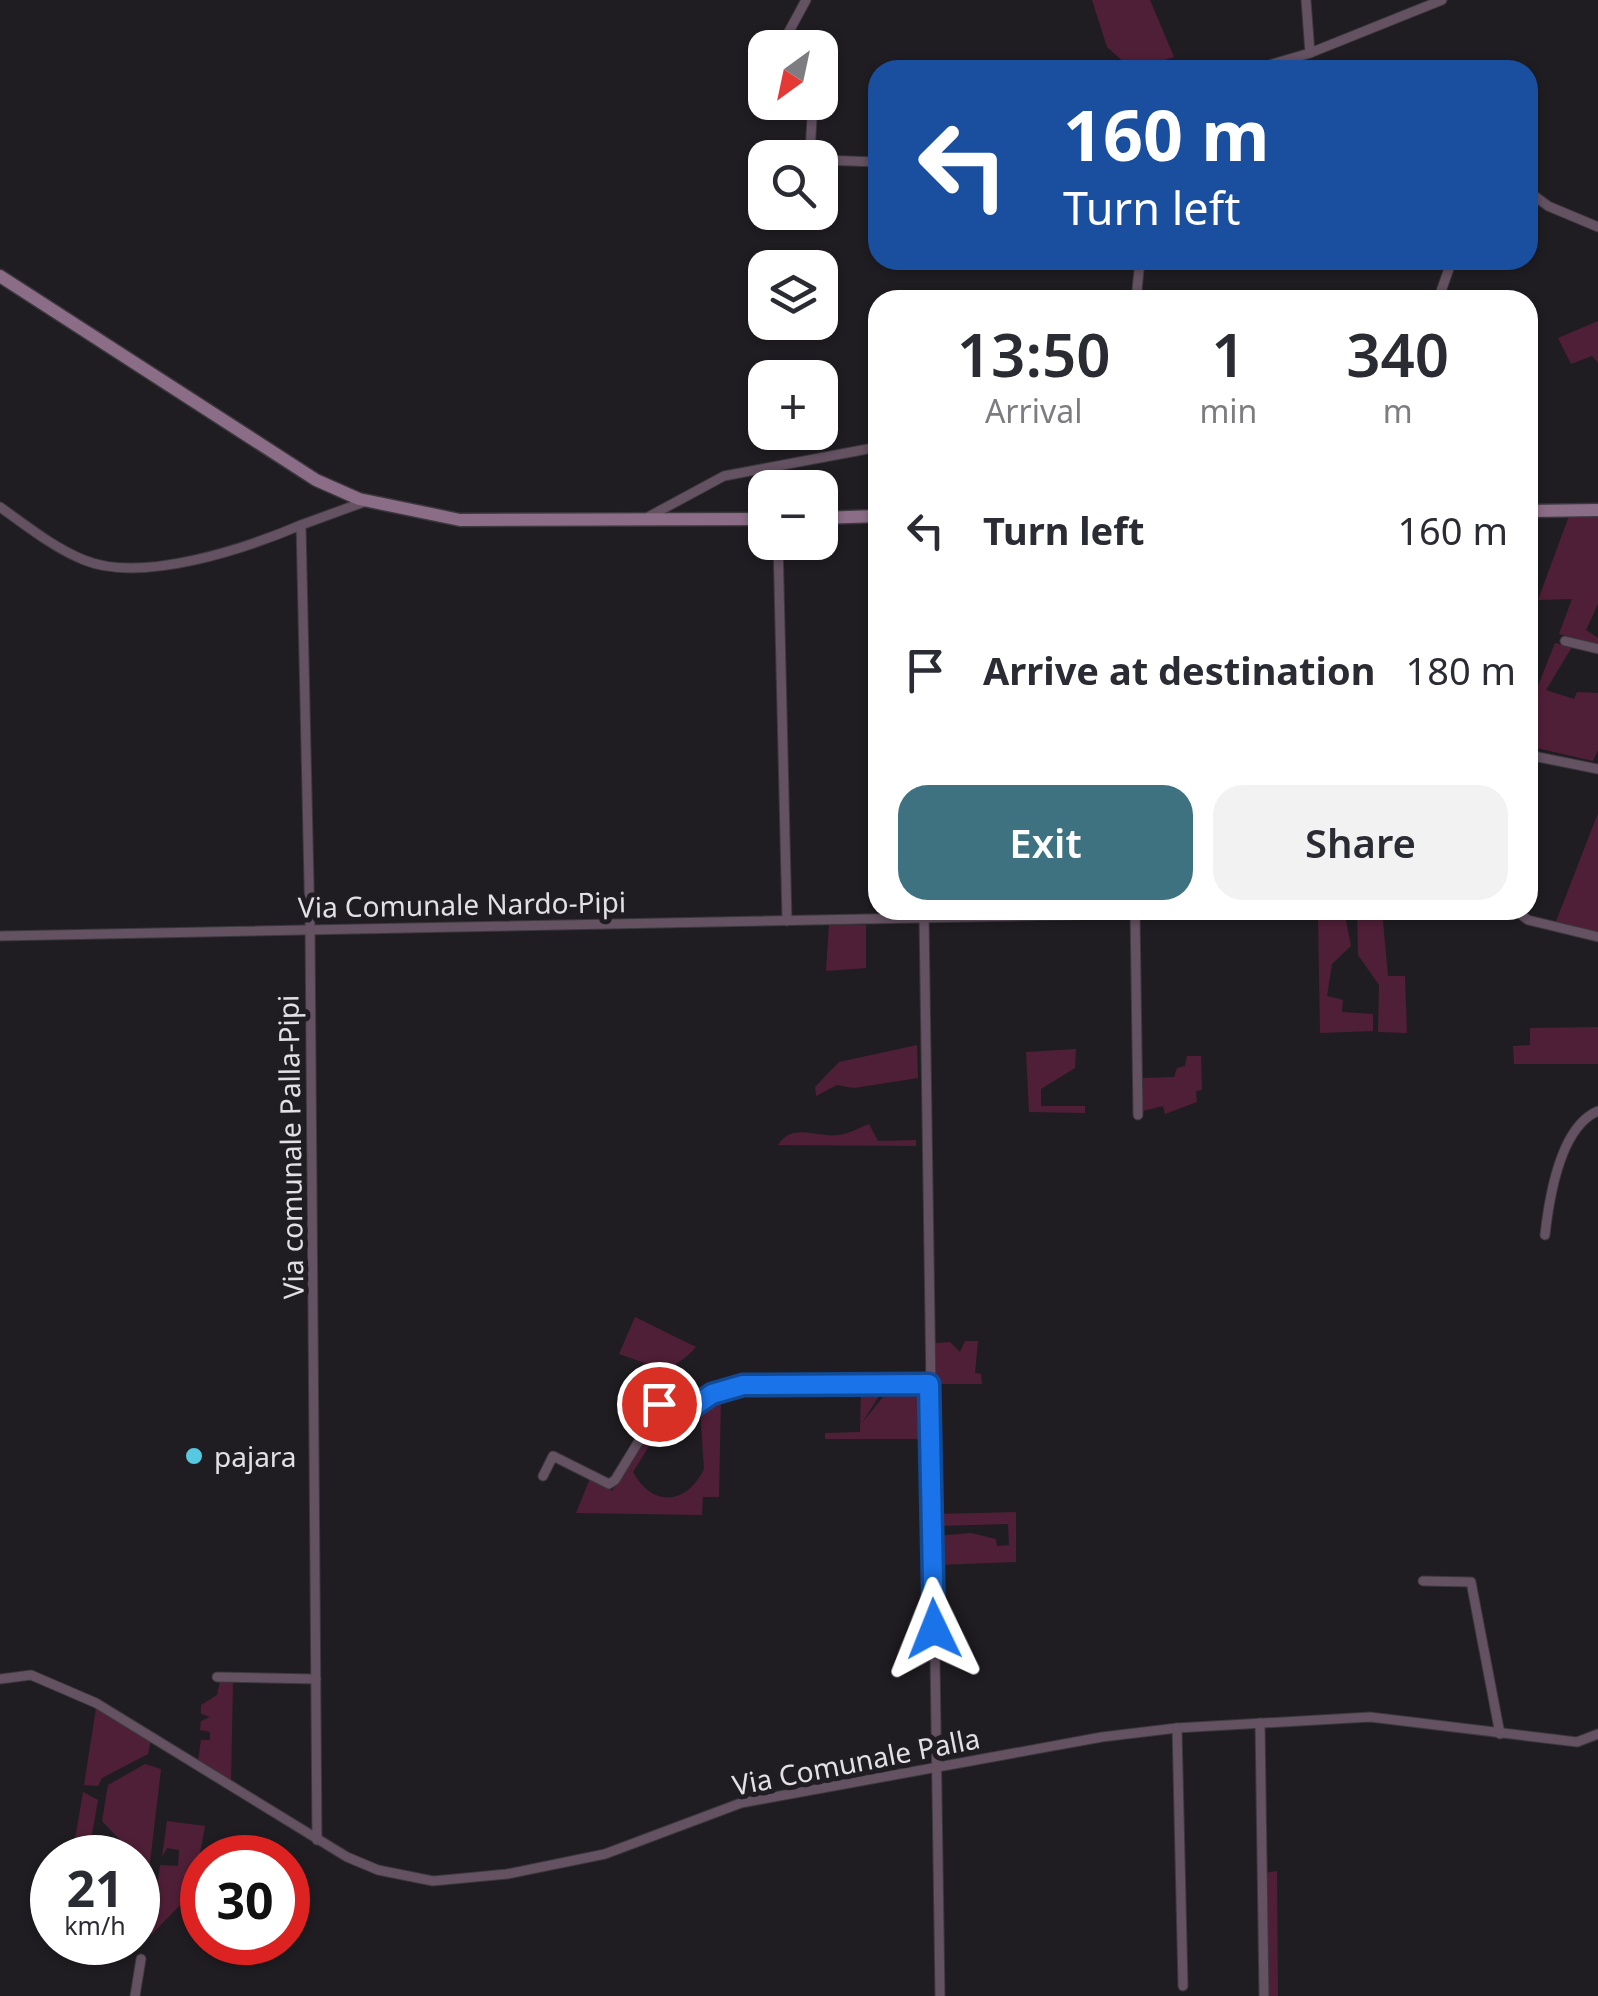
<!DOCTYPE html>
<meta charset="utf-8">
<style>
body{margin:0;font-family:"Noto Sans",sans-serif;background:#f2f2f3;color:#2b2b33;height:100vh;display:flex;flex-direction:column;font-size:38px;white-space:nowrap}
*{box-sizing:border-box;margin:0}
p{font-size:32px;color:#7c7c81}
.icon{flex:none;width:55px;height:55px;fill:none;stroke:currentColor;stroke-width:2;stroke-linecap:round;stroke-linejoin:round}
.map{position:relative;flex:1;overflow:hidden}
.panel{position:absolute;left:868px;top:290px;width:670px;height:630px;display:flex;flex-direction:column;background:#fff;border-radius:30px;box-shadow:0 2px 8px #0004}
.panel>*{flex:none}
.banner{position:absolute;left:868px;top:60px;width:670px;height:210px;border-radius:30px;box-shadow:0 2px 8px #0004;background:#1a4fa0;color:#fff;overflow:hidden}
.needle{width:65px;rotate:213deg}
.buttons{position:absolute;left:748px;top:30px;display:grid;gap:20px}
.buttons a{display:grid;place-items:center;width:90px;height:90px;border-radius:20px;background:#fff;box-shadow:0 2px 8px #0004;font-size:50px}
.speed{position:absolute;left:30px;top:1835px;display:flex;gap:20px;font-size:50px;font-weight:700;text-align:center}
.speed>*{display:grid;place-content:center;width:130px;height:130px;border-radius:50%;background:#fff;box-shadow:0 2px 8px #0004;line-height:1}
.speed small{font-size:25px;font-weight:400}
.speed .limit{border:15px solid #d22;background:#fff;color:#111}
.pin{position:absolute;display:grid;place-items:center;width:85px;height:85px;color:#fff;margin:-42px;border:5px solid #fff;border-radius:50%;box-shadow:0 2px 10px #0007}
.me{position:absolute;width:110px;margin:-55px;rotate:358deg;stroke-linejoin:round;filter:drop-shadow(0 0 8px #0008)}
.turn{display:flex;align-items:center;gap:35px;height:210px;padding:0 30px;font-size:45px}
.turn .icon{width:130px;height:130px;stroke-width:2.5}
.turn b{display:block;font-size:70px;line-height:85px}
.eta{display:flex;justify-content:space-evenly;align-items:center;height:170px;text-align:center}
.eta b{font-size:60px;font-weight:600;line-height:70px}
.primary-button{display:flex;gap:20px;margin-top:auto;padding:20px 30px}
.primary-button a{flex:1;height:115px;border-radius:30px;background:#3e7281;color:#fff;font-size:40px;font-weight:600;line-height:115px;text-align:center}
.primary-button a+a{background:#f2f2f3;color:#2b2b33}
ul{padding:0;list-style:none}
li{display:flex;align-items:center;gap:30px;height:140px;padding:0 30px}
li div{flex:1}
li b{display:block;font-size:38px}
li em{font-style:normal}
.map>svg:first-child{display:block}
.green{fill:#4f1f37}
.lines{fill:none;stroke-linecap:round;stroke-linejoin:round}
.street-casing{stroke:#3b383d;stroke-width:11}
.secondary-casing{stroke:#3b383d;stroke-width:15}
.street{stroke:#645162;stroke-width:9}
.secondary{stroke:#8c6d88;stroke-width:12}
.route-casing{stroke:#114b97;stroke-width:25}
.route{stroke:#1a73e8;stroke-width:18}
.poi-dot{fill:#56c9e1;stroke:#201d22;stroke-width:4}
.labels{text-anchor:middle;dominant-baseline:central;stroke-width:10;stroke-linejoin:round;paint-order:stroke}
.street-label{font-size:28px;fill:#e2e0e4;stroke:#201d22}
.poi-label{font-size:28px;fill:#e2e0e4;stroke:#201d22;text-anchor:start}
</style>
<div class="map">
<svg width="1598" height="1996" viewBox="0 0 1598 1996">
<rect width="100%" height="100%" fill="#201d22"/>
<!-- green -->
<g class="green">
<polygon points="1092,0 1150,0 1174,57 1133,70 1107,47"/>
<polygon points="1598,321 1598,363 1592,356 1571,364 1558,338"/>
<polygon points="1569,516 1598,517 1598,604 1586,630 1598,638 1598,644 1559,634 1572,599 1538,600"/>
<polygon points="1555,643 1572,647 1546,690 1574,699 1577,692 1598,693 1598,750 1593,761 1528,746 1528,711"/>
<polygon points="1598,813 1598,934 1555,924"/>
<polygon points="1344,910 1351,946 1332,964 1327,996 1343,1000 1342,1012 1373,1014 1373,1031 1320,1033 1318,917"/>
<polygon points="1382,910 1388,976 1405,976 1407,1033 1378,1032 1379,985 1358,955 1357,911"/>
<polygon points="829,924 866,925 866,968 826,971"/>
<polygon points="1598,1027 1598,1064 1514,1064 1513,1046 1530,1045 1530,1028"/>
<polygon points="917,1045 918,1078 854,1088 837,1085 816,1096 815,1087 839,1062"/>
<polygon points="1076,1049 1075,1068 1041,1089 1041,1106 1085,1106 1085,1113 1029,1112 1026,1052"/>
<polygon points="1187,1056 1201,1056 1202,1090 1196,1091 1197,1102 1165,1114 1163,1106 1143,1111 1143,1078 1174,1077 1177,1068 1185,1066"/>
<path d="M869,1124L878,1141L916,1140V1146L778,1145C793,1122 816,1138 838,1135C848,1134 859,1128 869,1124Z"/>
<path d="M635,1317L696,1347C686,1360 669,1367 656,1378L661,1395L647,1390L656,1367L619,1354Z"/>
<polygon points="965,1341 978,1341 975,1373 981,1374 982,1384 936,1384 935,1343 950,1342 960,1352"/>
<polygon points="891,1387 925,1387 926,1439 825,1439 825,1433 860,1432 861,1388 884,1388 862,1423"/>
<path d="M721,1395L719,1497H703L702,1515L576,1513L591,1476L612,1491L663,1404L687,1409L686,1426L654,1438L633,1472C652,1507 686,1506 704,1469L700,1410Z"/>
<polygon points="1016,1512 1016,1562 937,1565 936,1536 971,1533 996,1539 997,1546 1009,1545 1008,1524 937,1526 937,1514"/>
<polygon points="220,1681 233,1681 231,1782 198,1761 201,1740 210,1740 210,1732 200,1730 201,1721 210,1717 201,1714 201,1705 217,1695"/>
<polygon points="96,1708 151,1740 148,1754 102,1778 98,1786 84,1785"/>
<polygon points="145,1764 161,1769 149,1871 102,1821 108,1785"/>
<polygon points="83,1792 98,1800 88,1857 72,1857"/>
<polygon points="167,1821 205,1826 191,1902 184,1901 151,1935 160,1865 178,1866 179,1850 167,1848 162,1857"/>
<polygon points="1277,1871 1278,1996 1268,1996 1265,1873"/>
</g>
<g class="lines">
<defs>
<g id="street">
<polyline points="780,48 806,0"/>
<polyline points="1310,53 1442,0"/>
<polyline points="1252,70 1310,53 1306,0"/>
<polyline points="813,102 810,151 815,158"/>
<polyline points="820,160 878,162"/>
<polyline points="1528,191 1548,206 1598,227"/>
<polyline points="1136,300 1140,260"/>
<polyline points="1438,300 1452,260"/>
<path d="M0,507C27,526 54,548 84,560C142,584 247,548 301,525"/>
<polyline points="648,517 724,476 878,447"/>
<polyline points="778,542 787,921"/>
<polyline points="1565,641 1598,649"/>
<polyline points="1528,755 1598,769"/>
<polyline points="1515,910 1528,920 1598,937"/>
<polyline points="1135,911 1138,1115"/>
<polyline points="924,916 940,1996"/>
<polyline points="0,936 1316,910"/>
<path d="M1545,1235C1549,1199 1560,1127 1598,1111"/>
<polyline points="543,1476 553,1456 609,1484 615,1480 664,1400 693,1407 712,1395 743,1385 929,1384"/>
<polyline points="1423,1581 1471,1582 1500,1734"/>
<polyline points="217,1677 316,1679"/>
<polyline points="0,1679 31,1675 96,1703 347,1857 378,1870 433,1881 507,1874 605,1854 741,1803 1102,1737 1177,1728 1370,1717 1577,1742 1598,1734"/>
<polyline points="1260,1723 1264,1996"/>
<polyline points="1177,1728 1183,1986"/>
<polyline points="317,1840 310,928 301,525 364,502"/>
<polyline points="135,1996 141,1959"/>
</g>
<g id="secondary">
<polyline points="0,276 316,480 359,499 460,520 765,519"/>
<polyline points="1528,511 1598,510"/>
<polyline points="820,518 878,516"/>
</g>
</defs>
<!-- street casing -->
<use href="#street" class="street-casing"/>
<!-- secondary casing -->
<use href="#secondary" class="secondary-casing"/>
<!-- street -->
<use href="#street" class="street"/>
<!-- secondary -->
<use href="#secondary" class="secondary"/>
</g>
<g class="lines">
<defs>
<polyline id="route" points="659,1404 664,1400 693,1407 712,1394 743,1385 929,1384 934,1629"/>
</defs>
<!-- route casing -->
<use href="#route" class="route-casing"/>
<!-- route -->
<use href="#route" class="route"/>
</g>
<!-- markers -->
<circle class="poi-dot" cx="194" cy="1456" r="10"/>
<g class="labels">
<!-- street labels -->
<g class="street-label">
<text transform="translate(462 904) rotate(-1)">Via Comunale Nardo-Pipi</text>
<text transform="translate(290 1147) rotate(-91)">Via comunale Palla-Pipi</text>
<text transform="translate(856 1761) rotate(-11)">Via Comunale Palla</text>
</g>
<!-- poi labels -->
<g class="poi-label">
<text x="214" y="1456">pajara</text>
</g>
</g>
</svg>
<div class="buttons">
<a><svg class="needle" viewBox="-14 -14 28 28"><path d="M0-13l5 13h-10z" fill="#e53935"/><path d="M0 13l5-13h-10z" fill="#7c7c81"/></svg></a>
<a><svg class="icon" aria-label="search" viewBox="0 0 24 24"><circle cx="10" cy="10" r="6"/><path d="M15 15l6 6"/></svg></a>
<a><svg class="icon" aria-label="layers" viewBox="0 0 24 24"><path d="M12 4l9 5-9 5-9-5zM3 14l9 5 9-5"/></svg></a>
<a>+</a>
<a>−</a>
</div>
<div class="speed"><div>21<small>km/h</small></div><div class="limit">30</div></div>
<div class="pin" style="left:659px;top:1404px;background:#d93025"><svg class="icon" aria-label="arrive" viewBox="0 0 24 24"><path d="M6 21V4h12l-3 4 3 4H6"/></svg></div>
<svg class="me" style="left:934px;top:1629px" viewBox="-20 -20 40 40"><path d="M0-17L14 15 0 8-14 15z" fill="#1a73e8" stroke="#fff" stroke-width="4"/></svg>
<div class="banner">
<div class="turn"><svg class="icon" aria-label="left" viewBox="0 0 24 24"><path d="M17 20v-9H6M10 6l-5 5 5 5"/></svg><div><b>160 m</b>Turn left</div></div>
</div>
<section class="panel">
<div class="eta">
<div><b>13:50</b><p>Arrival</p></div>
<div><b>1</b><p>min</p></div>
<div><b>340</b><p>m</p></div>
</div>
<ul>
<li><svg class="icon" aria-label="left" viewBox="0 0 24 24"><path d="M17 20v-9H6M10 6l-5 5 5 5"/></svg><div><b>Turn left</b></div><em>160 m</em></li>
<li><svg class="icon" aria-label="arrive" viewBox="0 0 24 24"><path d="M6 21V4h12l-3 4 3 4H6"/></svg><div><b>Arrive at destination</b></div><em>180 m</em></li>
</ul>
<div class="primary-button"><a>Exit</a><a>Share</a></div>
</section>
</div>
